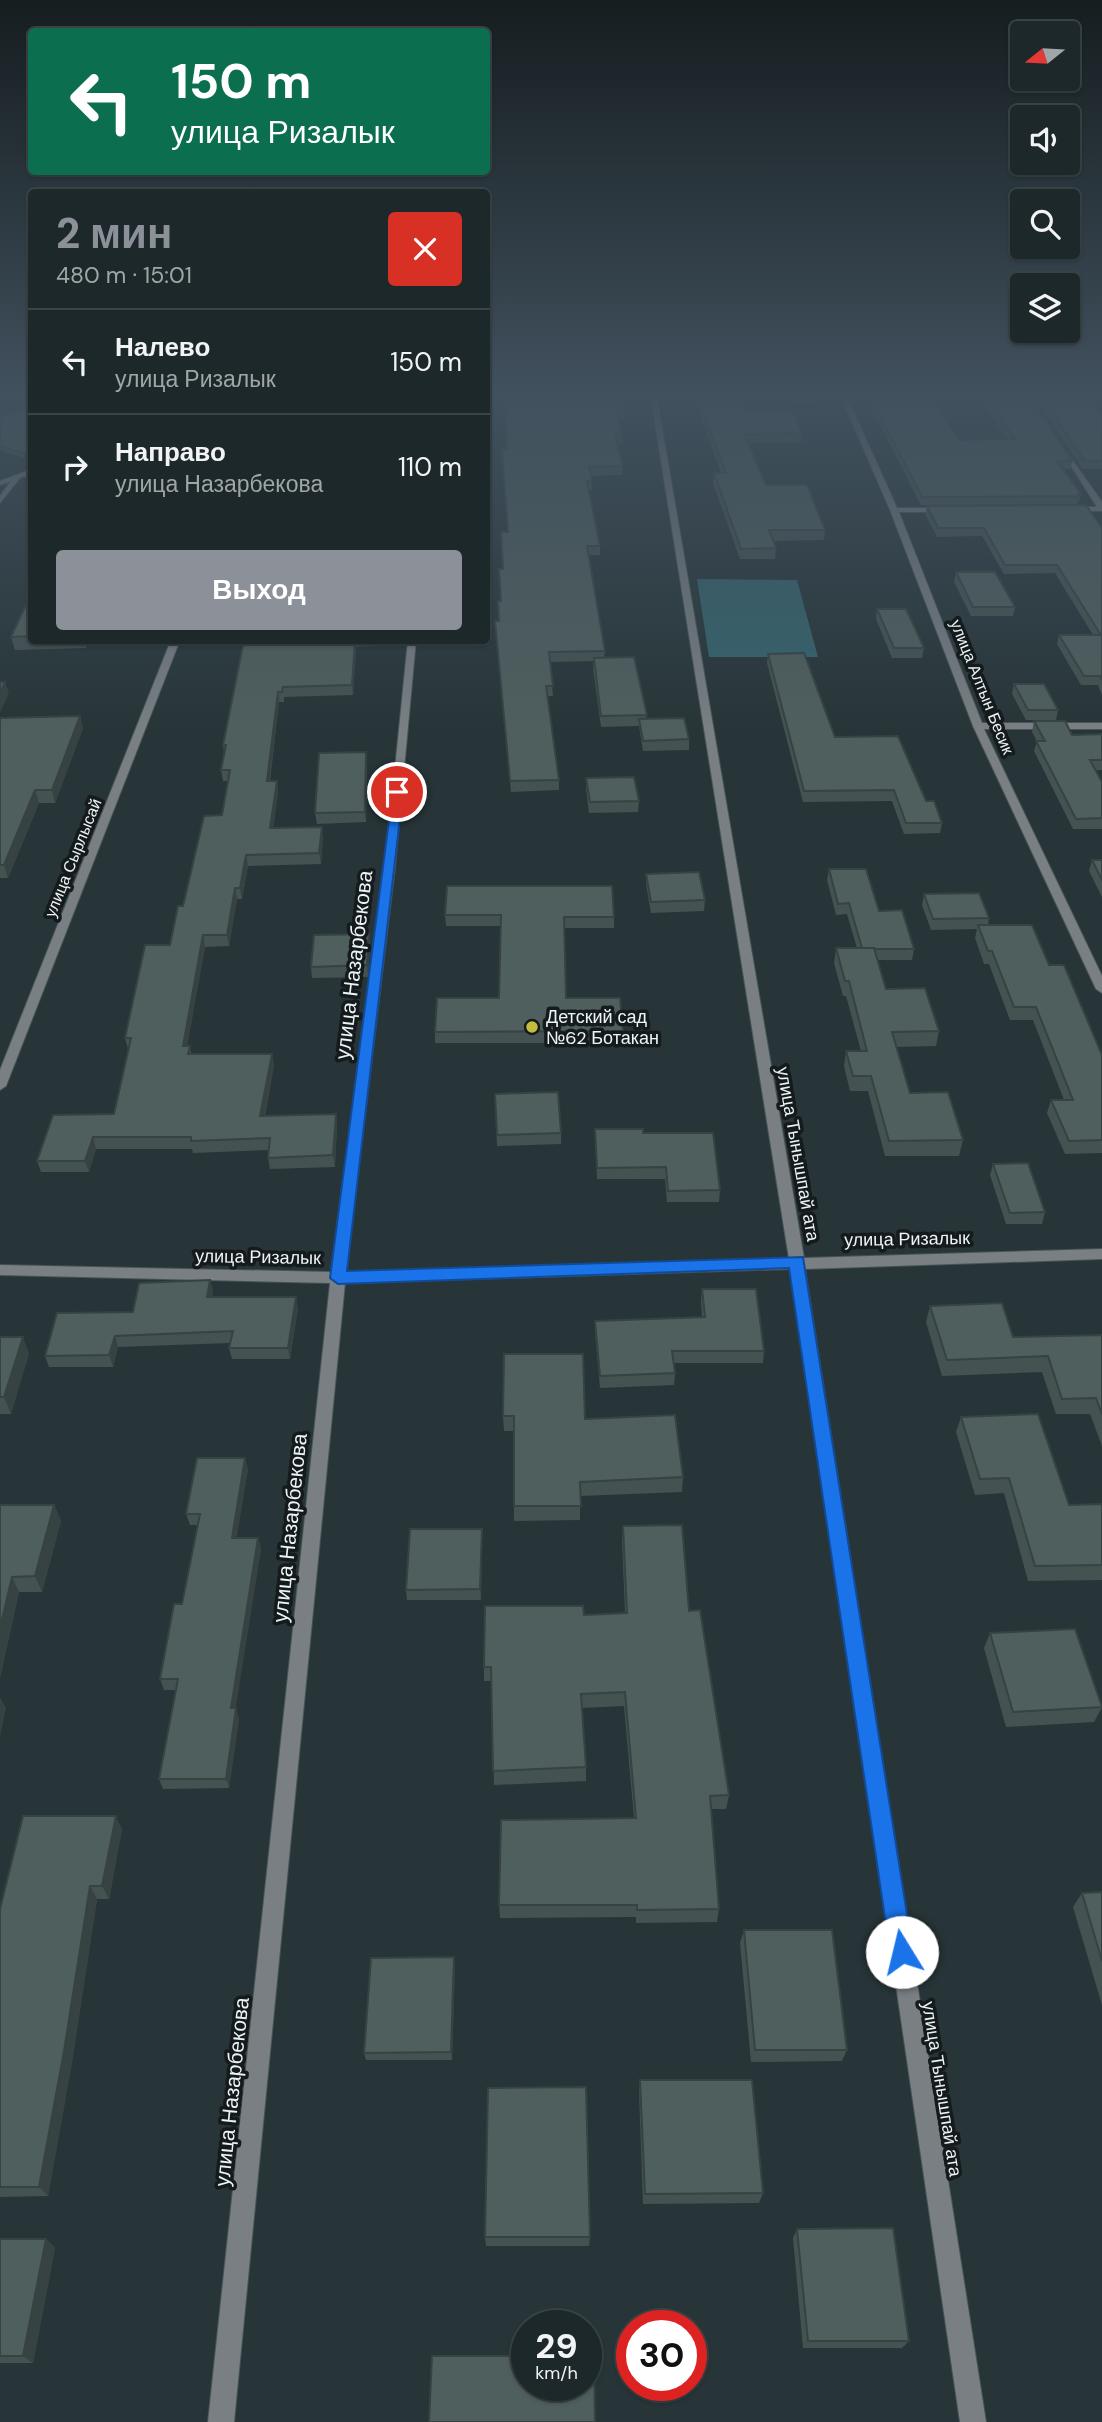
<!DOCTYPE html>
<html lang="ru">
<meta charset="utf-8">
<style>
body{margin:0;font-family:"DM Sans",sans-serif;background:#253032;color:#f1f3f6;height:100vh;display:flex;flex-direction:column;font-size:26px;white-space:nowrap}
*{box-sizing:border-box;margin:0}
p{font-size:23px;color:#a0a6a8}
.icon{flex:none;width:38px;height:38px;fill:none;stroke:currentColor;stroke-width:2;stroke-linecap:round;stroke-linejoin:round}
.map{position:relative;flex:1;overflow:hidden}
.panel{position:absolute;left:28px;top:189px;width:462px;height:455px;display:flex;flex-direction:column;background:#1d282a;border-radius:7px;box-shadow:0 2px 5px #0004,0 0 0 2px #3b4447}
.panel>*{flex:none}
.guide{position:absolute;left:28px;top:28px;width:462px;height:147px;border-radius:7px;box-shadow:0 2px 5px #0004,0 0 0 2px #3b4447;background:#0b6e4f;color:#fff;overflow:hidden}
.needle{width:46px;rotate:252deg}
.controls{position:absolute;left:1010px;top:21px;display:grid;gap:14px}
.controls a{display:grid;place-items:center;width:70px;height:70px;border-radius:7px;background:#1d282a;box-shadow:0 2px 5px #0004,0 0 0 2px #3b4447;font-size:35px}
.speed{position:absolute;left:511px;top:2310px;display:flex;gap:14px;font-size:35px;font-weight:700;text-align:center}
.speed>*{display:grid;place-content:center;width:91px;height:91px;border-radius:50%;background:#1d282a;box-shadow:0 2px 5px #0004,0 0 0 2px #3b4447;line-height:1}
.speed small{font-size:18px;font-weight:400}
.speed .limit{border:10px solid #d22;background:#fff;color:#111}
.pin{position:absolute;display:grid;place-items:center;width:60px;height:60px;color:#fff;margin:-30px;border:4px solid #fff;border-radius:50%;box-shadow:0 2px 7px #0007}
.me{position:absolute;width:77px;margin:-38px;rotate:351deg;stroke-linejoin:round;filter:drop-shadow(0 0 5px #0008)}
.turn{display:flex;align-items:center;gap:24px;height:147px;padding:0 28px;font-size:32px}
.turn .icon{width:91px;height:91px;stroke-width:2.5}
.turn b{display:block;font-size:49px;line-height:60px}
.round{display:grid;place-items:center;flex:none;width:74px;height:74px;border-radius:7px;background:#253032}
.summary{display:flex;align-items:center;justify-content:space-between;height:119px;padding:0 28px}
h1{font-size:42px;font-weight:800;line-height:52px;color:#8c9099}
.primary-button{display:flex;gap:14px;margin-top:auto;padding:14px 28px}
.primary-button a{flex:1;height:80px;border-radius:7px;background:#8c9099;color:#fff;font-size:28px;font-weight:800;line-height:80px;text-align:center}
ul{padding:0;list-style:none}
li{display:flex;align-items:center;gap:21px;height:105px;padding:0 28px;border-top:2px solid #3b4447}
li div{flex:1}
li b{display:block;font-size:26px}
li em{font-style:normal}
.map>svg:first-child{display:block}
.green{fill:#35646d}
.lines{fill:none;stroke-linecap:round;stroke-linejoin:round}
.minor-casing{stroke:#465456;stroke-width:2}
.minor{fill:#797f83;fill-rule:evenodd}
.wall{fill:#445251}
.shaded-wall{fill:#374242}
.building{fill:#4f5f5e;stroke:#374242;stroke-width:2}
.route{fill:#1a73e8;stroke:#114b97;stroke-width:2}
.poi-dot{fill:#c4bc3d;stroke:#151b1c;stroke-width:2.5}
.labels{text-anchor:middle;dominant-baseline:central;stroke-width:7;stroke-linejoin:round;paint-order:stroke}
.far-street-label{font-size:16px;fill:#ebf4f6;stroke:#151b1c}
.poi-label{font-size:18px;fill:#ebf4f6;stroke:#151b1c;text-anchor:start}
.street-label{font-size:18px;fill:#ebf4f6;stroke:#151b1c}
.near-street-label{font-size:21px;fill:#ebf4f6;stroke:#151b1c}
</style>
<div class="map">
<svg width="1102" height="2422" viewBox="0 0 1102 2422">
<rect width="100%" height="100%" fill="#273538"/>
<!-- green -->
<polygon class="green" points="697,579 797,580 818,657 709,657"/>
<g class="lines">
<defs>
<g id="minor">
<polygon points="3,392 13,392 0,398 0,394"/>
<polygon points="650,392 656,392 804,1258 1102,1249 1102,1259 805,1269 986,2422 960,2422 791,1269 345,1283 234,2422 208,2422 330,1283 0,1275 0,1265 331,1272 385,867 408,640 416,640 395,867 346,1272 789,1259"/>
<polygon points="839,392 845,392 897,508 943,508 947,510 943,512 899,512 982,723 1102,723 1102,729 984,729 1102,976 1102,993 1096,989 973,726 890,510"/>
<polygon points="1062,445 1102,502 1102,511 1072,511 1068,509 1072,507 1097,507 1059,447"/>
<polygon points="32,469 32,474 20,478 0,503 0,496 10,482 0,485 0,481"/>
<polygon points="171,640 180,640 6,1086 0,1090 0,1070"/>
</g>
</defs>
<!-- minor casing -->
<use href="#minor" class="minor-casing"/>
<!-- minor -->
<use href="#minor" class="minor"/>
</g>
<!-- wall -->
<g class="wall">
<polygon points="503,392 625,410 624,419 618,419 622,435 622,443 617,443 623,466 622,475 591,476 592,490 589,490 600,546 600,555 589,555 605,651 604,658 647,715 646,719 689,739 689,750 643,751 639,726 601,727 593,668 594,661 550,662 553,696 548,696 559,780 559,790 511,792 495,621 499,621 507,532 507,449"/>
<polygon points="692,392 742,392 747,412 802,433 801,443 748,443 766,485 825,530 824,540 773,541 776,548 775,559 740,559 713,483 714,473 721,473 699,413 700,404 703,404"/>
<polygon points="786,392 816,392 817,395 816,403 790,403"/>
<polygon points="863,392 895,392 897,396 959,440 1007,439 982,402 944,402 939,392 1027,392 1072,461 1070,469 1063,469 1081,494 1079,502 1078,502 1077,504 921,505"/>
<polygon points="1031,392 1083,392 1102,415 1102,469 1083,469"/>
<polygon points="32,406 24,458 0,450 0,417"/>
<polygon points="927,506 1102,528 1102,695 1098,685 1081,685 1057,644 1059,635 1093,635 1055,573 1004,574 982,536 937,537 925,514"/>
<polygon points="956,572 1015,607 1013,616 971,616 954,582"/>
<polygon points="32,592 32,640 89,640 86,648 15,650 11,637"/>
<polygon points="877,609 924,648 922,658 892,658 876,619"/>
<polygon points="244,640 381,640 381,646 356,647 353,695 284,697 284,702 279,702 270,781 277,781 278,792 273,828 323,837 321,864 248,866 242,899 237,899 229,946 205,947 187,1046 190,1046 191,1054 272,1054 274,1065 265,1116 336,1114 337,1125 335,1167 270,1169 268,1158 268,1150 193,1153 192,1149 96,1149 89,1172 41,1172 37,1161 114,1114 129,1049 128,1049 125,1038 170,945 183,906 222,815 228,781 223,781 221,770 224,753 223,745"/>
<polygon points="768,654 835,737 926,801 942,823 940,833 904,834 892,801 803,802 767,663"/>
<polygon points="1014,684 1058,710 1056,720 1026,720 1012,694"/>
<polygon points="80,716 83,728 55,803 39,803 8,878 0,878 0,718"/>
<polygon points="1034,721 1072,735 1102,734 1102,770 1096,770 1102,782 1102,829 1073,829 1034,751 1037,741 1032,732"/>
<polygon points="367,762 366,822 317,824 315,813"/>
<polygon points="586,778 639,801 638,812 589,813 586,789"/>
<polygon points="1092,860 1102,860 1102,897 1089,871"/>
<polygon points="829,869 879,911 914,949 912,960 878,960 886,989 939,1031 936,1046 897,1047 910,1093 963,1140 959,1156 885,1156 868,1091 850,1091 844,1066 846,1051 861,1051 846,996 843,996 834,963 836,948 857,948 847,914 836,915 827,880"/>
<polygon points="646,874 705,900 704,911 651,913 646,884"/>
<polygon points="447,886 614,917 614,928 564,928 566,998 623,1031 622,1043 435,1043 435,1032 499,998 501,926 446,926 445,915"/>
<polygon points="924,894 989,918 988,925 1049,965 1102,1055 1102,1153 1065,1154 1047,1113 1051,1100 1064,1100 1033,1020 1010,1020 989,964 984,964 975,938 977,929 931,930 922,905"/>
<polygon points="370,945 368,977 312,978 311,967"/>
<polygon points="495,1094 561,1133 561,1144 497,1146"/>
<polygon points="595,1129 643,1133 720,1190 719,1202 667,1202 665,1179 597,1179"/>
<polygon points="993,1164 1045,1212 1042,1224 1006,1224 990,1175"/>
<polygon points="210,1280 213,1291 212,1297 298,1308 290,1359 232,1359 229,1348 230,1343 118,1347 113,1367 49,1367 45,1356 133,1312"/>
<polygon points="702,1289 764,1351 763,1363 673,1363 675,1373 674,1385 600,1388 595,1333 595,1321 702,1317 701,1300"/>
<polygon points="930,1306 1013,1337 1102,1335 1102,1446 1090,1414 1056,1414 1042,1372 942,1376 926,1322"/>
<polygon points="0,1337 29,1353 11,1414 0,1414"/>
<polygon points="503,1416 585,1419 683,1477 682,1492 580,1496 580,1520 514,1521 514,1431 504,1431"/>
<polygon points="961,1417 1069,1505 1102,1504 1102,1580 1028,1581 1004,1493 975,1495 956,1432"/>
<polygon points="248,1469 236,1538 258,1538 261,1549 235,1708 239,1719 229,1788 163,1789 159,1779 176,1690 164,1690 160,1679 182,1604 198,1525 190,1525 186,1514"/>
<polygon points="0,1505 54,1505 61,1521 42,1592 19,1592 0,1678"/>
<polygon points="623,1526 689,1611 729,1795 726,1809 711,1809 719,1909 717,1922 636,1923 636,1917 500,1918 499,1905 634,1818 624,1706 582,1708 586,1767 586,1781 494,1785 491,1681 484,1681 484,1667 584,1615 625,1613 622,1541"/>
<polygon points="482,1539 481,1600 407,1600 406,1590"/>
<polygon points="990,1633 1102,1707 1094,1722 1006,1727 984,1648"/>
<polygon points="122,1829 109,1899 97,1899 72,2062 48,2196 0,2197 0,1909"/>
<polygon points="1102,1892 1102,2005 1073,1907 1082,1893"/>
<polygon points="744,1930 847,2050 842,2061 751,2062 740,1943"/>
<polygon points="454,1957 455,1966 452,2060 366,2060 364,2053"/>
<polygon points="640,2080 763,2193 759,2203 643,2204 639,2092"/>
<polygon points="797,2229 909,2341 902,2348 803,2348 793,2238"/>
<polygon points="485,2237 590,2237 589,2246 486,2246"/>
<polygon points="0,2239 46,2239 55,2248 33,2363 0,2363"/>
</g>
<!-- shaded-wall -->
<g class="shaded-wall">
<polygon points="32,451 32,456 24,458 23,453"/>
<polygon points="85,640 89,640 86,648"/>
<polygon points="355,640 356,647 353,695 352,685"/>
<polygon points="5,682 9,693 0,713 0,693"/>
<polygon points="278,692 279,702 268,792 267,781"/>
<polygon points="80,716 83,728 55,803 52,790"/>
<polygon points="366,752 367,762 366,822 365,812"/>
<polygon points="277,781 278,792 272,839 270,828"/>
<polygon points="35,790 39,803 8,878 4,865"/>
<polygon points="322,827 323,837 321,864 319,853"/>
<polygon points="246,855 248,866 242,899 240,888"/>
<polygon points="235,888 237,899 229,946 227,935"/>
<polygon points="369,934 370,945 368,977 367,965"/>
<polygon points="203,935 205,947 185,1058 183,1046"/>
<polygon points="272,1054 274,1065 262,1128 260,1116"/>
<polygon points="336,1114 337,1125 335,1167 333,1155"/>
<polygon points="93,1137 96,1149 89,1172 85,1161"/>
<polygon points="210,1280 213,1291 210,1309 207,1297"/>
<polygon points="296,1297 298,1308 290,1359 288,1348"/>
<polygon points="115,1336 118,1347 113,1367 109,1355"/>
<polygon points="23,1337 29,1353 11,1414 4,1397"/>
<polygon points="245,1458 248,1469 235,1549 232,1538"/>
<polygon points="54,1505 61,1521 42,1592 35,1576"/>
<polygon points="482,1529 482,1539 481,1600 480,1589"/>
<polygon points="258,1538 261,1549 234,1719 231,1708"/>
<polygon points="12,1577 19,1592 0,1678 0,1628"/>
<polygon points="0,1697 6,1708 0,1736"/>
<polygon points="236,1708 239,1719 229,1788 226,1779"/>
<polygon points="116,1816 122,1829 109,1899 102,1886"/>
<polygon points="90,1886 97,1899 72,2062 48,2196 39,2187"/>
<polygon points="454,1957 455,1966 452,2060 451,2052"/>
<polygon points="46,2239 55,2248 33,2363 23,2356"/>
</g>
<!-- building -->
<g class="building">
<polygon points="503,392 622,392 625,410 616,410 622,435 615,435 623,466 589,467 592,481 587,481 600,546 587,546 605,651 549,652 553,686 546,686 559,780 510,781 495,621 499,621 498,601 501,601 499,569 503,569 501,532 508,532 502,449 507,449"/>
<polygon points="701,392 742,392 747,412 793,412 802,433 744,434 766,485 807,485 825,530 769,530 776,548 741,549 714,473 726,473 700,404 711,404"/>
<polygon points="789,392 816,392 817,395 790,395"/>
<polygon points="868,392 895,392 897,396 932,396 959,440 1015,439 983,394 945,394 944,392 1027,392 1072,461 1057,461 1081,494 1078,494 1079,496 922,497"/>
<polygon points="1038,392 1083,392 1102,415 1102,461 1085,461"/>
<polygon points="32,406 32,451 23,453 0,446 0,417"/>
<polygon points="1086,505 1102,528 1102,680 1100,676 1084,676 1059,635 1101,635 1057,565 1005,565 984,528 938,528 927,506"/>
<polygon points="956,572 995,572 1015,607 973,607"/>
<polygon points="32,592 32,636 11,637"/>
<polygon points="877,609 906,609 924,648 894,648"/>
<polygon points="244,640 355,640 352,685 283,687 282,692 278,692 267,781 277,781 270,828 322,827 319,853 246,855 240,888 235,888 227,935 203,935 183,1046 190,1046 188,1054 272,1054 260,1116 336,1114 333,1155 268,1158 270,1138 191,1141 191,1137 93,1137 85,1161 37,1161 53,1115 114,1114 131,1038 125,1038 145,945 170,945 178,906 183,906 204,816 222,815 230,770 221,770 226,745 223,745"/>
<polygon points="804,653 835,737 898,736 926,801 934,801 942,823 906,823 894,790 804,791 768,654"/>
<polygon points="634,657 647,715 601,716 594,658"/>
<polygon points="0,682 5,682 0,693"/>
<polygon points="1014,684 1044,684 1058,710 1028,710"/>
<polygon points="80,716 52,790 35,790 4,865 0,865 0,718"/>
<polygon points="684,718 689,739 643,741 639,719"/>
<polygon points="1034,721 1065,721 1072,735 1102,734 1102,760 1090,760 1102,782 1102,818 1076,819 1036,741 1045,741"/>
<polygon points="366,752 365,812 315,813 319,753"/>
<polygon points="634,777 639,801 590,802 586,778"/>
<polygon points="1092,860 1102,860 1102,880"/>
<polygon points="829,869 866,869 879,911 902,910 914,949 875,949 874,948 862,948 849,903 838,904"/>
<polygon points="699,872 705,900 651,902 646,874"/>
<polygon points="447,886 612,886 614,917 564,917 566,998 620,998 623,1031 435,1032 437,998 499,998 501,915 445,915"/>
<polygon points="979,893 989,918 933,919 924,894"/>
<polygon points="978,925 1032,925 1049,965 1064,965 1102,1055 1102,1140 1069,1141 1051,1100 1073,1100 1036,1007 1014,1007 992,951 988,951"/>
<polygon points="369,934 367,965 311,967 314,935"/>
<polygon points="836,948 874,948 886,989 925,988 939,1031 892,1032 910,1093 948,1092 963,1140 889,1141 871,1076 853,1076 846,1051 867,1051 849,981 845,981"/>
<polygon points="558,1092 561,1133 497,1135 495,1094"/>
<polygon points="595,1129 643,1129 643,1133 713,1133 720,1190 668,1191 666,1167 597,1168"/>
<polygon points="1028,1163 1045,1212 1010,1213 993,1164"/>
<polygon points="210,1280 207,1297 296,1297 288,1348 229,1348 233,1331 115,1336 109,1355 45,1356 57,1313 133,1312 139,1283"/>
<polygon points="702,1289 756,1289 764,1351 672,1351 675,1373 600,1376 595,1321 705,1317"/>
<polygon points="1002,1303 1013,1337 1102,1335 1102,1414 1096,1398 1062,1399 1048,1356 947,1360 930,1306"/>
<polygon points="0,1337 23,1337 4,1397 0,1397"/>
<polygon points="504,1354 583,1354 585,1419 675,1415 683,1477 580,1482 581,1506 514,1506 514,1416 503,1416"/>
<polygon points="1038,1414 1069,1505 1102,1504 1102,1565 1035,1566 1009,1478 980,1479 961,1417"/>
<polygon points="197,1458 245,1458 232,1538 258,1538 231,1708 236,1708 226,1779 159,1779 178,1679 160,1679 174,1604 182,1604 200,1514 186,1514"/>
<polygon points="0,1505 54,1505 35,1576 12,1577 0,1628"/>
<polygon points="682,1525 689,1611 700,1610 729,1795 710,1796 719,1909 637,1910 637,1905 499,1905 501,1820 636,1818 625,1692 581,1694 586,1767 493,1771 491,1667 484,1667 485,1606 583,1606 584,1615 627,1613 623,1526"/>
<polygon points="410,1529 482,1529 480,1589 406,1590"/>
<polygon points="1075,1629 1102,1707 1013,1712 990,1633"/>
<polygon points="23,1816 116,1816 102,1886 90,1886 64,2051 39,2187 0,2187 0,1909"/>
<polygon points="1102,1892 1102,1961 1082,1893"/>
<polygon points="744,1930 832,1930 847,2050 755,2050"/>
<polygon points="454,1957 451,2052 364,2053 371,1958"/>
<polygon points="640,2080 752,2080 763,2193 645,2194"/>
<polygon points="586,2087 590,2237 485,2237 488,2088"/>
<polygon points="893,2228 909,2341 808,2341 797,2229"/>
<polygon points="0,2239 46,2239 23,2356 0,2356"/>
<polygon points="586,2355 594,2355 595,2422 429,2422 432,2356 527,2356 527,2385 586,2385"/>
</g>
<!-- sky -->
<linearGradient id="sky" x2="0" y2="1"><stop stop-color="#151d1f"/><stop offset="0.54" stop-color="#41515e"/><stop offset="1" stop-color="#41515e" stop-opacity="0"/></linearGradient>
<rect width="1102" height="731" fill="url(#sky)"/>
<!-- route -->
<polygon class="route" points="393,789 403,792 347,1271 803,1257 913,1952 910,1961 902,1964 893,1961 890,1952 789,1268 338,1284 330,1278"/>
<!-- markers -->
<circle class="poi-dot" cx="532" cy="1027" r="7"/>
<g class="labels">
<!-- far-street labels -->
<g class="far-street-label">
<text transform="translate(982 687) rotate(68)">улица Алтын Бесик</text>
<text transform="translate(73 858) rotate(-68)">улица Сырлысай</text>
</g>
<!-- poi labels -->
<g class="poi-label">
<text x="546" y="1017">Детский сад<tspan x="546" dy="21">№62 Ботакан</tspan></text>
</g>
<!-- street labels -->
<g class="street-label">
<text transform="translate(798 1154) rotate(80)">улица Тынышпай ата</text>
<text transform="translate(907 1239) rotate(-1)">улица Ризалык</text>
<text transform="translate(258 1257) rotate(1)">улица Ризалык</text>
<text transform="translate(942 2089) rotate(81)">улица Тынышпай ата</text>
</g>
<!-- near-street labels -->
<g class="near-street-label">
<text transform="translate(354 965) rotate(-83)">улица Назарбекова</text>
<text transform="translate(290 1528) rotate(-84)">улица Назарбекова</text>
<text transform="translate(232 2092) rotate(-84)">улица Назарбекова</text>
</g>
</g>
</svg>
<div class="controls">
<a><svg class="needle" viewBox="-14 -14 28 28"><path d="M0-13l5 13h-10z" fill="#e53935"/><path d="M0 13l5-13h-10z" fill="#a0a6a8"/></svg></a>
<a><svg class="icon" aria-label="sound" viewBox="0 0 24 24"><path d="M4 9h4l5-4v14l-5-4H4zM17 9q2 3 0 6"/></svg></a>
<a><svg class="icon" aria-label="search" viewBox="0 0 24 24"><circle cx="10" cy="10" r="6"/><path d="M15 15l6 6"/></svg></a>
<a><svg class="icon" aria-label="layers" viewBox="0 0 24 24"><path d="M12 4l9 5-9 5-9-5zM3 14l9 5 9-5"/></svg></a>
</div>
<div class="speed"><div>29<small>km/h</small></div><div class="limit">30</div></div>
<div class="pin" style="left:397px;top:792px;background:#d93025"><svg class="icon" aria-label="arrive" viewBox="0 0 24 24"><path d="M6 21V4h12l-3 4 3 4H6"/></svg></div>
<svg class="me" style="left:902px;top:1952px" viewBox="-20 -20 40 40"><circle r="19" fill="#fff"/><path d="M0-13L10 11 0 6-10 11z" fill="#1a73e8"/></svg>
<div class="guide">
<div class="turn"><svg class="icon" aria-label="left" viewBox="0 0 24 24"><path d="M17 20v-9H6M10 6l-5 5 5 5"/></svg><div><b>150 m</b>улица Ризалык</div></div>
</div>
<section class="panel">
<div class="summary"><div><h1>2 мин</h1><p>480 m · 15:01</p></div><a class="round" style="background:#d93025;color:#fff"><svg class="icon" aria-label="close" viewBox="0 0 24 24"><path d="M6 6l12 12M18 6L6 18"/></svg></a></div>
<ul>
<li><svg class="icon" aria-label="left" viewBox="0 0 24 24"><path d="M17 20v-9H6M10 6l-5 5 5 5"/></svg><div><b>Налево</b><p>улица Ризалык</p></div><em>150 m</em></li>
<li><svg class="icon" aria-label="right" viewBox="0 0 24 24"><path d="M7 20v-9h11M14 6l5 5-5 5"/></svg><div><b>Направо</b><p>улица Назарбекова</p></div><em>110 m</em></li>
</ul>
<div class="primary-button"><a>Выход</a></div>
</section>
</div>
